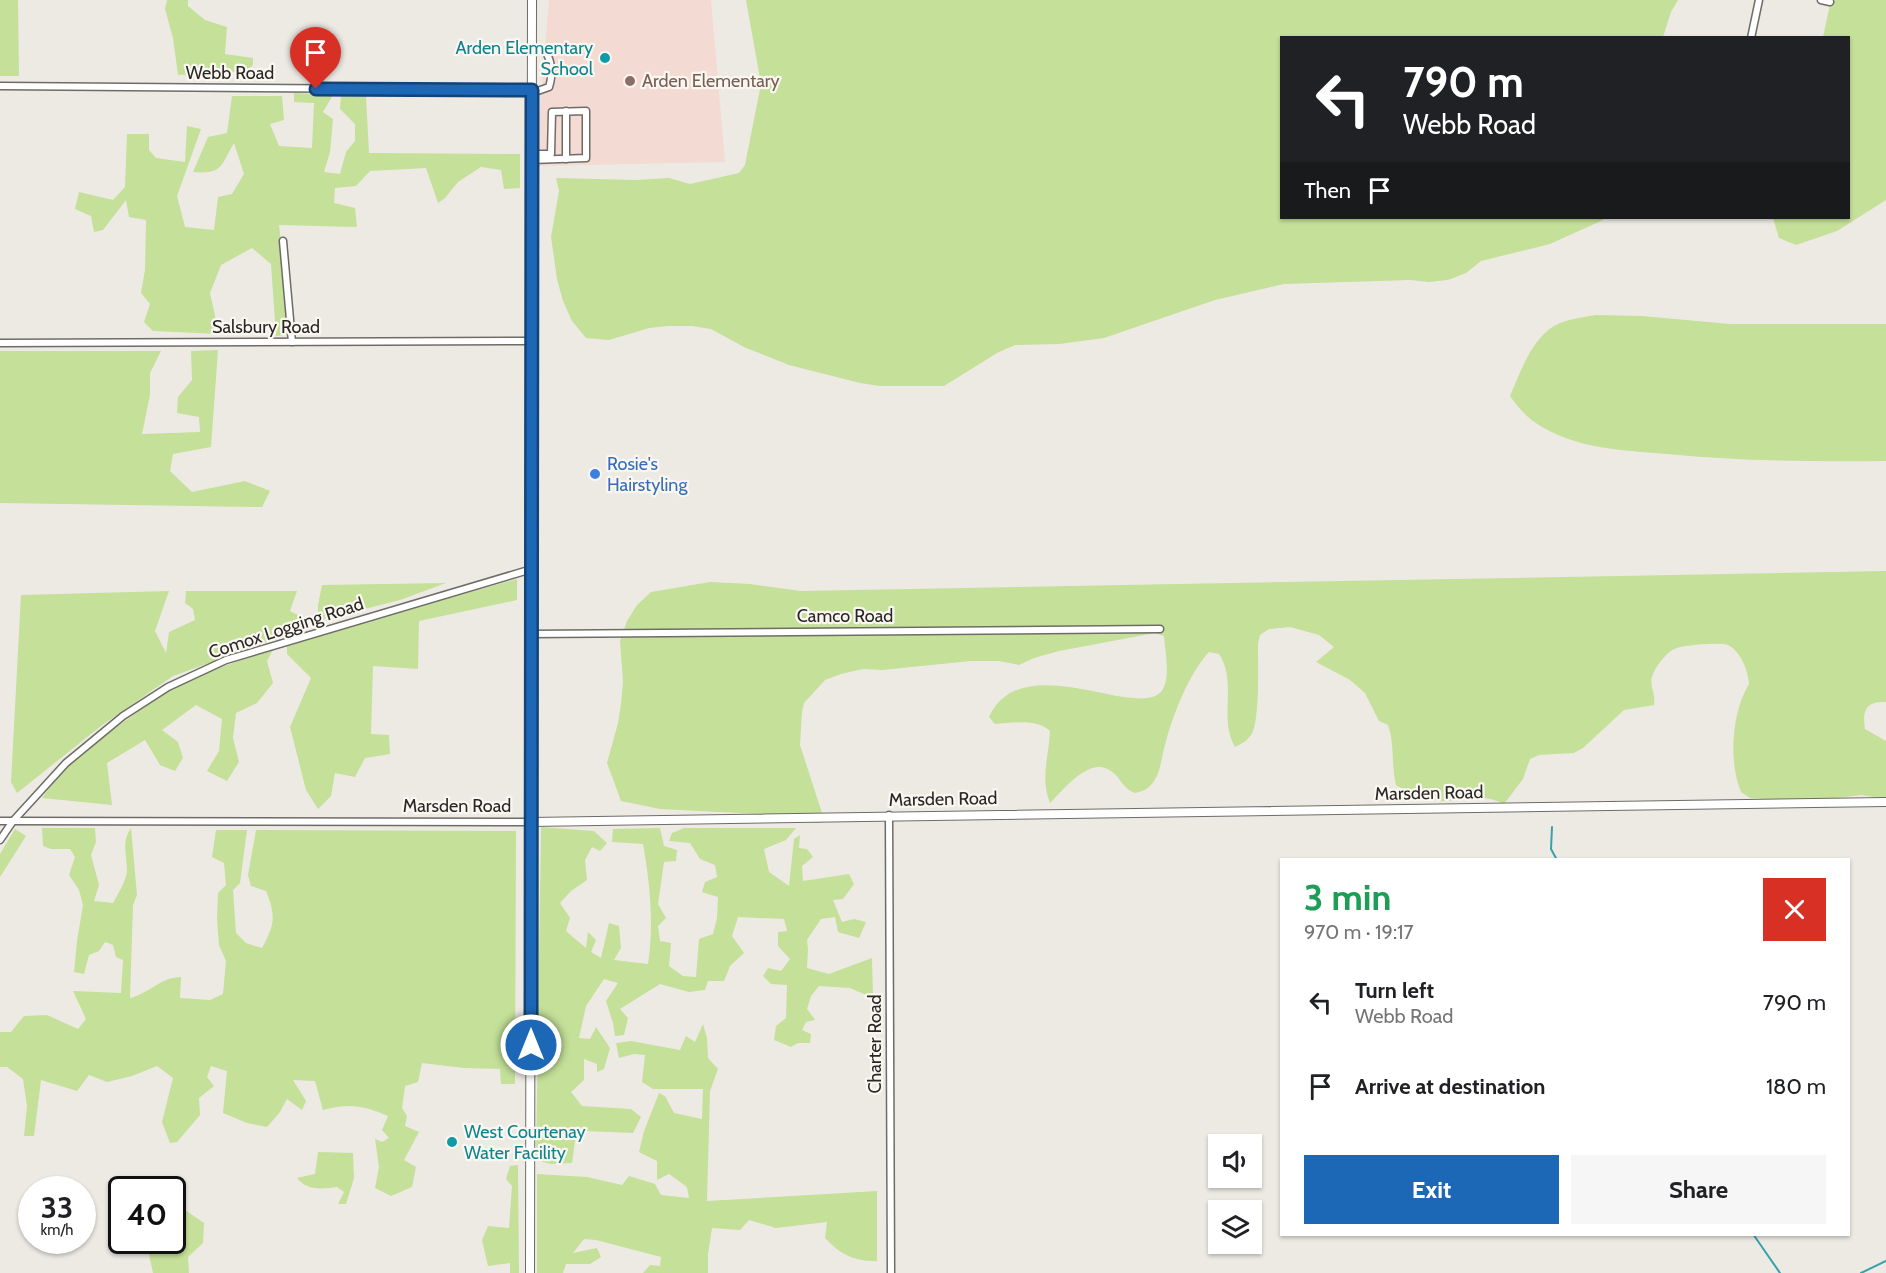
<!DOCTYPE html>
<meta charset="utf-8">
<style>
body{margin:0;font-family:Cabin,sans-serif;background:#f6f6f6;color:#202124;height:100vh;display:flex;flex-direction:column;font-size:22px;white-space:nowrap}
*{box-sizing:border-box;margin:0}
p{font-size:20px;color:#757577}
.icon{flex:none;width:33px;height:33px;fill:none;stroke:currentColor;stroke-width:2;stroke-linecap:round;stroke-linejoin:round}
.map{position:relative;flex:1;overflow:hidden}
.panel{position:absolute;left:1280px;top:858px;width:570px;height:378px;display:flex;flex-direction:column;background:#fff;border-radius:0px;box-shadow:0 2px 4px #0004}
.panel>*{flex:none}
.guide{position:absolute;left:1280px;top:36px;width:570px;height:183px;border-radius:0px;box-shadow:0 2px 4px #0004;background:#202124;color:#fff;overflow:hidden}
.tools{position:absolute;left:1208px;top:1134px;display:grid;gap:12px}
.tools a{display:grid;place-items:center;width:54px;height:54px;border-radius:0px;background:#fff;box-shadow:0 2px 4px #0004;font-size:30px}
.speed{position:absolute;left:18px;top:1176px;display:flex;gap:12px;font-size:30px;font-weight:700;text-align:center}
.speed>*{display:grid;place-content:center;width:78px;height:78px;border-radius:50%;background:#fff;box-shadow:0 2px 4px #0004;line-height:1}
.speed small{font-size:15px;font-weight:400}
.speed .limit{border:3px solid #111;border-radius:9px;background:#fff;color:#111}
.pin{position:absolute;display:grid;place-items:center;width:51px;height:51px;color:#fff;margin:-62px -26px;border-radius:50% 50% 50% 0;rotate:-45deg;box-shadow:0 0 6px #0007}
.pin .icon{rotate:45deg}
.me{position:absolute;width:66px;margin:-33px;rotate:0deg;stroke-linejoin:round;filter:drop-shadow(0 0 4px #0008)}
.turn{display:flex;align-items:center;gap:21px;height:126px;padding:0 24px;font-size:27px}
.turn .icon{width:78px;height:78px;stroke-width:2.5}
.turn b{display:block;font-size:42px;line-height:51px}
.then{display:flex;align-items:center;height:57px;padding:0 24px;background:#0003;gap:12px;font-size:22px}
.round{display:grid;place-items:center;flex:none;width:63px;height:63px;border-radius:0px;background:#f6f6f6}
.summary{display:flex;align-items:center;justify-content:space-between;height:102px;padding:0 24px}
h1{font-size:36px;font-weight:700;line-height:45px;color:#1e9e55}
.primary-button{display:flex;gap:12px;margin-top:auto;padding:12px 24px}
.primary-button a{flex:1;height:69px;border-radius:0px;background:#1d67b7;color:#fff;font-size:24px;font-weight:700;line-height:69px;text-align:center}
.primary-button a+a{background:#f6f6f6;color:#202124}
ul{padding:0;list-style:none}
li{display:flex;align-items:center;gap:18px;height:84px;padding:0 24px}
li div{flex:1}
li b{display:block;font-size:22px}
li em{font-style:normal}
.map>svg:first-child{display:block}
.education{fill:#f3dad2}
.green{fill:#c4e099}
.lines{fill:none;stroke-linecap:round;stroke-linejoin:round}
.stream{stroke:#35a2ac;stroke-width:2}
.minor-casing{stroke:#6f6c67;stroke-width:9}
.tertiary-casing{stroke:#6f6c67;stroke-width:10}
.minor{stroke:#fff;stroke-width:6}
.tertiary{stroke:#fff;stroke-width:8}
.route-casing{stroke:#134377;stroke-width:15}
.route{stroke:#1d67b7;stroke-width:10}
.culture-dot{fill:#0f9aa8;stroke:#faf7f1;stroke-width:2}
.education-dot{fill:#8d6e63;stroke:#faf7f1;stroke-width:2}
.shop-dot{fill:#3f7fe0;stroke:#faf7f1;stroke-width:2}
.labels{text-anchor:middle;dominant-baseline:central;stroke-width:4.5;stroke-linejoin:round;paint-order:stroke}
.culture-label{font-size:18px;fill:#0d838f;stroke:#faf7f1;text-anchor:end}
.street-label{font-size:18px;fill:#282725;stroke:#faf7f1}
.education-label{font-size:18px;fill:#785e54;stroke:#faf7f1;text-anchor:start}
.shop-label{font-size:18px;fill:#366cbe;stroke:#faf7f1;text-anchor:start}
</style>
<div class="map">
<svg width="1886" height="1273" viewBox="0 0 1886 1273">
<rect width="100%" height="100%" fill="#edeae4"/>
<!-- education -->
<polygon class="education" points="549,0 711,0 725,162 535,166"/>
<!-- green -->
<g class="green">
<polygon points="0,0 18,0 19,76 0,76"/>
<polygon points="167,0 188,0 188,6 205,20 227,27 225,54 253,58 253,65 247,71 178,75 173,38 165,9"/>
<polygon points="746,0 1678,0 1671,12 1663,37 1281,38 1281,218 1605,218 1601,221 1550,244 1481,261 1466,273 1448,280 1429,282 1410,280 1284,284 1215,300 1104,338 1059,344 1015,345 997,353 944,386 880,386 860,383 789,365 744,347 711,329 692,326 668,326 649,328 609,340 586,338 572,321 563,301 557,279 551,237 559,191 556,178 635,180 669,178 690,184 739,173 745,165 761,84"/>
<polygon points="1831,0 1886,0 1886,200 1837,231 1796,245 1779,238 1773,218 1848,218 1848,38 1823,37"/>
<path d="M294,93L333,95L323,112L333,119L330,152L324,172L340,174L346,152L355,141V124L340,109L341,95L366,96L369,153L520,154V188L504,189L501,170L481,167L458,182L445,198L438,203L426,168L370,171L356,186L335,188L334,203L355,208L357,227L279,225L284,266L287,335L276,336L271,264L252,248L221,265L210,293L219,334L153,331L144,322L150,304L141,293L145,270L146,220L129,217L126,200L103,230L94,232L91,216L75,209L79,192L113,200L125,187L127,134H149V150L156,158L185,162L187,126L201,129L177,196L185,227L214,230L218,197L232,194L244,174L234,143C221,164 224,175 193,172L208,137L227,133L232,96H282L284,120L270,124L279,146L312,148L314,103L294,102Z"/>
<path d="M1595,315L1642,316L1730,324H1886V461C1812,462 1740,461 1667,454C1633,451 1596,450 1563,437C1539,427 1525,418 1510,396C1520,373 1531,340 1554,326C1566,319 1581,318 1595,315Z"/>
<polygon points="218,350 211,447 173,454 170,471 192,492 245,481 270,491 262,507 0,503 0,351 161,351 150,373 150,395 142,434 200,432 199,417 177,413 178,397 192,380 191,351"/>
<path d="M1886,571V702C1866,701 1862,710 1865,729L1886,741V799L1861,795L1820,800H1785L1750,798L1741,792C1728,761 1732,712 1749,684C1748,670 1741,652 1728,645C1721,642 1685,645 1677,648C1667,651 1657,665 1653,674C1648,685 1656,692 1654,705L1624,710L1583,748L1574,753L1539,755L1530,759L1523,779L1504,804C1480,792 1468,801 1444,801C1427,801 1410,794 1396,785C1391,765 1395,745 1388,725L1379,721L1365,693L1350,680L1316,662L1334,647L1319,635L1290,627L1269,629L1260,635L1258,644C1258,662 1260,723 1251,735C1247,741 1241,744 1235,747C1218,718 1238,683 1219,654L1209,652C1189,673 1172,717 1165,745C1161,758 1161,774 1151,785C1146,790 1141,792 1135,793C1122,788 1122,779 1111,771C1090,755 1063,790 1050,803C1040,778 1049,756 1050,731C1037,718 1013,723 995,724L989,717C1022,643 1148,727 1164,687C1170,673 1165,651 1164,636L1155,633L1059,651L1034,658L1019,665L999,661H971L882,670L863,669L841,674L825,680L804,703L802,712L800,745L822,813V823H813L760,814L660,809L621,801L607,763L618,723L621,704L623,681L620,641L627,621L637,605L651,592L710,582L750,584L801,591Z"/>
<polygon points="517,579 517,600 419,621 418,669 373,666 371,734 389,735 390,754 365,758 355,777 335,773 331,796 318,809 306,790 290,727 311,678 287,654 287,643"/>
<polygon points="446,583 400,600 318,621 318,605 322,585"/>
<polygon points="169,591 155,631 166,653 169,632 195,620 193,609 185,603 186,591 297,591 290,611 304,618 299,630 173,676 101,726 17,793 11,782 21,595"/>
<polygon points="274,648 267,661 273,683 257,703 236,713 233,738 239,762 227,781 207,771 219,751 222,719 196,705 162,730 178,742 183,758 175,771 160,765 145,740 107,763 112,805 42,798 61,772 111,731 178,683"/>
<path d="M541,827L594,831L607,843L600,851L592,847L585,860L587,880L571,891L560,903L570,918L566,931L586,948L588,932L596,940L591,952L601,958L609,923L619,926L621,948L614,960L648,964C654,925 650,883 643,844L612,842L613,829L660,828L664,846L677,850L676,861L664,862L658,904L666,918L658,926L660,941L671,943L669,966L683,976L696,977L699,939L713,934L717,918L718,897L702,892L705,882L717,877L715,865L700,859L690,843L669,841L672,833L684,828H796L786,840L764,849L769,872L789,886L794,839L800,835L799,848L807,849L813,857L802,866L803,881L849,874L854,884L843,899L833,900L842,922L854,919L866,922L859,938L838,932L835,917L821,919L807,940L808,949L807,968L829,974L872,958L873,998L850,988L819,986L811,996L807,1009L815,1020L806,1022L802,1030L811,1034L810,1043H798L791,1047L774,1040L776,1026L786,1018L787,985L771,984L763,976L768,968L781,971L790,959L778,946V932L787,931L784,919L738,917L732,936L744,953L730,966L724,981H708L705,990L689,992L660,984L620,1009L628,1018L624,1035L615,1036L613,1023L606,1001L618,983L604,979L586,1006L579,1038L590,1039L596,1027L610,1048L604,1069L597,1072V1064L584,1059V1080L571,1092L582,1106L631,1109L641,1117L633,1133L585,1131L575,1141L572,1163L551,1164L536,1160Z"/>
<path d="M42,828H95L96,842L91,855L99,885L94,901L113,903C118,894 126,881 127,871C127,855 121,843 131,828L137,895L133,905L130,998C150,993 161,977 181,977L180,998L210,1000L223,994L226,961L219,945L217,919L218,893L226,885L224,863L212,857L216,830H247L240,883L233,890L236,933L246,943L262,948C275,924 276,916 266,891L251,886L248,875L256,830L516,831L515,1084H501L500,1069L464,1068L422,1063L418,1082L405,1086L402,1108L407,1116L405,1126L419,1132L404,1160L416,1167L412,1187L391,1196L375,1188L379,1167L375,1139L382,1142L389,1138L382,1130L388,1116C364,1105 348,1103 323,1110L315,1081L293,1080L306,1101L302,1110L287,1099L280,1112L267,1127L247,1123L223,1113L227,1071L211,1066L207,1077L214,1086L199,1098L200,1115L177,1142L170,1143L162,1122L173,1078L157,1066L132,1076L107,1082L89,1075L77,1091L41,1080L34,1136H24L27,1106L23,1079L7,1067H0V1032H11L24,1016L47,1015L78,1029L86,1019L73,991L121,993L123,960L116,957L113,945L105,942L99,951L89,955L84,974L74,972L77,941L83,905L79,890L69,875L75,857L70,849H51L43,846Z"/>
<polygon points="15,829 26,836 0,877 0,854"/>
<path d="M703,1024L707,1038L708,1058L718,1069L710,1091L707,1201L877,1191V1261C854,1262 840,1254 825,1238L827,1222L776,1228L749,1220L740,1230L712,1228L708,1254V1273H643L650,1265L660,1266L661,1257L596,1240L584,1239L573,1253L597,1248L601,1257L590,1264H566L563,1273H537V1174L587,1177L622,1185L629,1176L655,1184L661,1195L689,1198L687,1187L669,1174L657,1180V1161L639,1152L644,1131L659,1093L665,1096L674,1113L702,1119L703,1089H653L642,1082L645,1055L634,1054L619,1058L616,1043L631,1041L680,1050L686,1036L695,1042Z"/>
<path d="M318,1152L353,1153L354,1178L346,1204H338L344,1192L337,1187C322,1189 307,1191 297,1178L315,1174Z"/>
<polygon points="518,1165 519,1273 510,1273 510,1263 488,1266 482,1240 488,1226 509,1228 512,1186 506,1179 510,1166"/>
<polygon points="162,1182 176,1184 185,1210 204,1223 203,1243 188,1257 189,1273 153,1273 146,1241 172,1240 172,1190 155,1189"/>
</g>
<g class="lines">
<!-- stream -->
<g class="stream">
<polyline points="1552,827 1551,849 1557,860"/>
<polyline points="1753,1234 1780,1273"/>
<polyline points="1861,1273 1886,1261"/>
</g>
<defs>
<g id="minor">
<polyline points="1821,0 1830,2"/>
<polyline points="1751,38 1759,0"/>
<path d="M532,49L544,50C552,59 553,75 549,87L532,93"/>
<polyline points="0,86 532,90"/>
<polyline points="566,159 566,111"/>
<polyline points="532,160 586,158 586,111 552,112 551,154 532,154"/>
<polyline points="283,241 292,342"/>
<polyline points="0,343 532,341"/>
<polyline points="530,634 1160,629"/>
<polyline points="889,815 891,1273"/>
<polyline points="0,821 530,822"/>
<polyline points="0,840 13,821 66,763 123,716 168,687 226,660 532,569"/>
</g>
<g id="tertiary">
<polyline points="530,822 1886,802"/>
<polyline points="530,1273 532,0"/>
</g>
</defs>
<!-- minor casing -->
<use href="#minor" class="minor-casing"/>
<!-- tertiary casing -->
<use href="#tertiary" class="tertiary-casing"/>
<!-- minor -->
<use href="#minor" class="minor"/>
<!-- tertiary -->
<use href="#tertiary" class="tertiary"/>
</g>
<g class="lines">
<defs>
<polyline id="route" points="316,89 532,90 531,1045"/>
</defs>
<!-- route casing -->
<use href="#route" class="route-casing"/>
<!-- route -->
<use href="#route" class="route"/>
</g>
<!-- markers -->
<g class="culture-dot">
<circle cx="605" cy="58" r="6"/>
<circle cx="452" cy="1142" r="6"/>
</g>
<circle class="education-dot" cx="630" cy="81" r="6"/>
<circle class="shop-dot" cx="595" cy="474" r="6"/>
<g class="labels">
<!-- culture labels -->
<g class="culture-label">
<text x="593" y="48">Arden Elementary<tspan x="593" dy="21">School</tspan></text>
<text x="464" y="1132" text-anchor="start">West Courtenay<tspan x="464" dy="21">Water Facility</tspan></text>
</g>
<!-- street labels -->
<g class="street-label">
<text x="230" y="73">Webb Road</text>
<text x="266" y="327">Salsbury Road</text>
<text x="845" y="616">Camco Road</text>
<text transform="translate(286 628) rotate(-18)">Comox Logging Road</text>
<text transform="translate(1429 793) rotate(-1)">Marsden Road</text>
<text transform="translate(943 799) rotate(-1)">Marsden Road</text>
<text x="457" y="806">Marsden Road</text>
<text transform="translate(875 1044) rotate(-90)">Charter Road</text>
</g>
<!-- education labels -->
<g class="education-label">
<text x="642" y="81">Arden Elementary</text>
</g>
<!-- shop labels -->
<g class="shop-label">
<text x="607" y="464">Rosie's<tspan x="607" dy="21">Hairstyling</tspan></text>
</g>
</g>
</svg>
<div class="tools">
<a><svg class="icon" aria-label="sound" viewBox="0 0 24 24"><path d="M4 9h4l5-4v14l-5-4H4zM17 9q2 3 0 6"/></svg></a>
<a><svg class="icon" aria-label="layers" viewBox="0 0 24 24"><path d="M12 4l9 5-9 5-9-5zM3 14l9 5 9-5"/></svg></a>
</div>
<div class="speed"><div>33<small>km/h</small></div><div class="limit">40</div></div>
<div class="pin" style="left:316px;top:89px;background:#d93025"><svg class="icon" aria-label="arrive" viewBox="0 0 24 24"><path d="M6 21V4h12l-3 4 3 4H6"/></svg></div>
<svg class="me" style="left:531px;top:1045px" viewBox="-20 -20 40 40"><circle r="17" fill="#1d67b7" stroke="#fff" stroke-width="3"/><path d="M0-11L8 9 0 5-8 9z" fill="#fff"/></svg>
<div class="guide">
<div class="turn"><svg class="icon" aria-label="left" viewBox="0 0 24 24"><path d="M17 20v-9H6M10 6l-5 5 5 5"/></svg><div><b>790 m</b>Webb Road</div></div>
<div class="then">Then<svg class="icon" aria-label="arrive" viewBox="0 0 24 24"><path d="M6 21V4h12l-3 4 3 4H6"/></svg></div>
</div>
<section class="panel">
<div class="summary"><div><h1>3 min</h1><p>970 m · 19:17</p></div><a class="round" style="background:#d93025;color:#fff"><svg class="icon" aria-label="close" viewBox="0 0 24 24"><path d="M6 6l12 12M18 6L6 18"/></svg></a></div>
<ul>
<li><svg class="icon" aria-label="left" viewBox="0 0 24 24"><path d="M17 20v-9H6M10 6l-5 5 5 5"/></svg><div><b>Turn left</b><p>Webb Road</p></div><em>790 m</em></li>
<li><svg class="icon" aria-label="arrive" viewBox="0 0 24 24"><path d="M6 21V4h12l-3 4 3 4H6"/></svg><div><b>Arrive at destination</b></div><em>180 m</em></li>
</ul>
<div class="primary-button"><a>Exit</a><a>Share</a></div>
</section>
</div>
